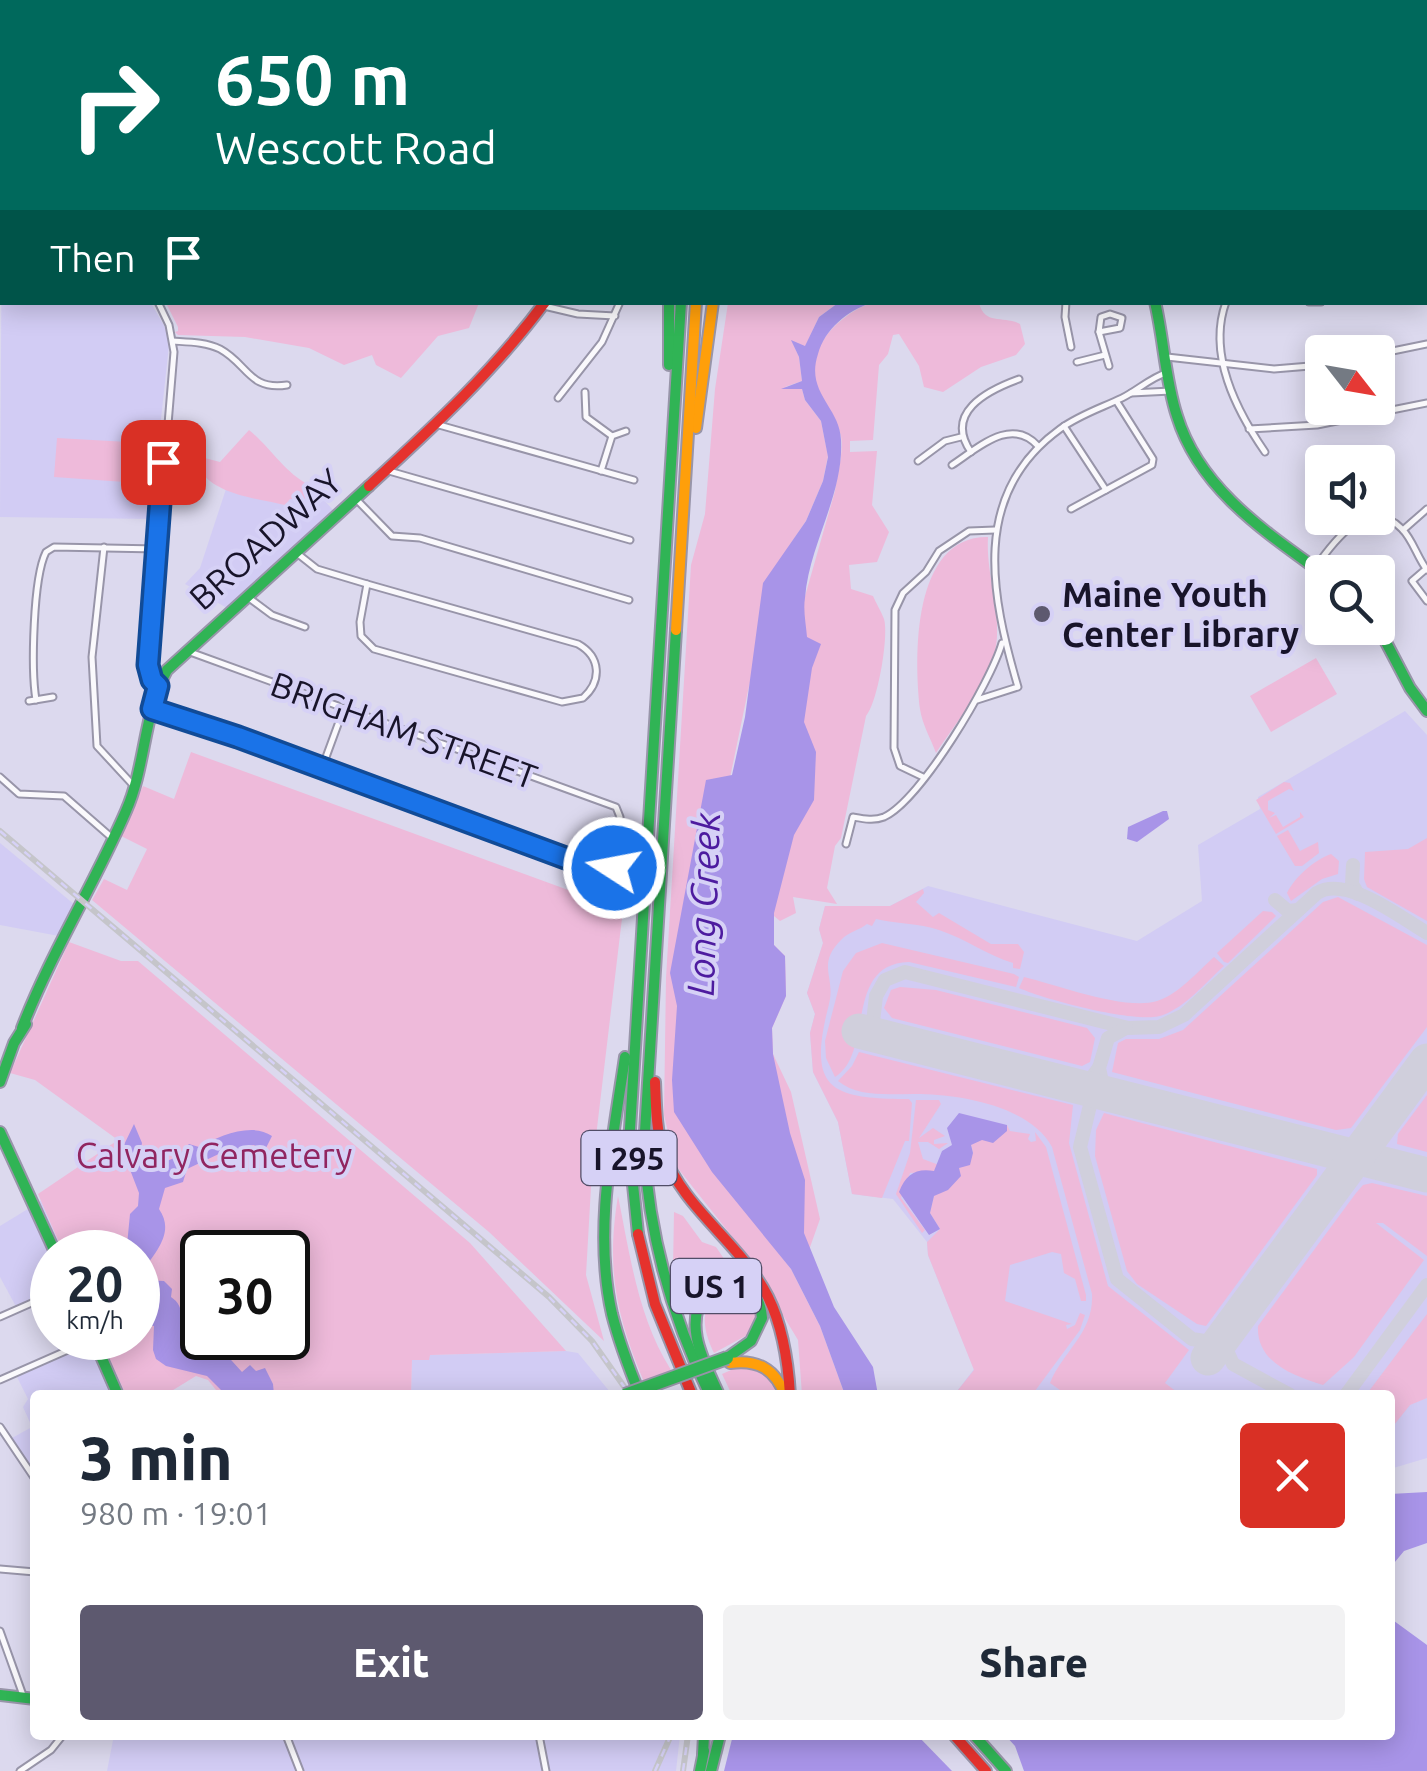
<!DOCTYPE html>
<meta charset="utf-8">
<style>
body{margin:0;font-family:Ubuntu,sans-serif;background:#f2f2f3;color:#1f2937;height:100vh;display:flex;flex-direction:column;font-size:38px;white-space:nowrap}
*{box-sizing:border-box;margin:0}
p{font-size:32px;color:#747a83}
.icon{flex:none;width:55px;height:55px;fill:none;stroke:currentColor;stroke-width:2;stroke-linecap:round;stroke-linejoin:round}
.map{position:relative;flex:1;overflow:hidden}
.sheet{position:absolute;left:30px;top:1390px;width:1365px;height:350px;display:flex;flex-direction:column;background:#fff;border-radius:10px;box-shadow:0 5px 25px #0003}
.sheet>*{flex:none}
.banner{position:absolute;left:0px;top:0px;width:1428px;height:305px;box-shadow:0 5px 25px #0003;background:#00695c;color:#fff;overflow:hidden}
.needle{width:65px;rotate:121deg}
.buttons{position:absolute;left:1305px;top:335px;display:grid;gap:20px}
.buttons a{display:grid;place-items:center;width:90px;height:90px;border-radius:10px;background:#fff;box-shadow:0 5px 25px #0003;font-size:50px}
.speed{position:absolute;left:30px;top:1230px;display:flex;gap:20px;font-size:50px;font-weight:700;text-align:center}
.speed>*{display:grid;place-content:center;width:130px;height:130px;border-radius:50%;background:#fff;box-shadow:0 5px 25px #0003;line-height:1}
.speed small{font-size:25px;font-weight:400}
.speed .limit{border:5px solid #111;border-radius:15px;background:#fff;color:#111}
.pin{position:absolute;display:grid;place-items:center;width:85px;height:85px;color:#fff;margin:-42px;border-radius:20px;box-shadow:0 5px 15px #0006}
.me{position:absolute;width:110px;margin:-55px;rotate:281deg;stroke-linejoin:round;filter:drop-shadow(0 0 8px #0008)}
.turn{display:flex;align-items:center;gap:35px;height:210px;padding:0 50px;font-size:45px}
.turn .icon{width:130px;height:130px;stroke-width:2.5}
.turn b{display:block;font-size:70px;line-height:85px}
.then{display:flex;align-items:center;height:95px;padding:0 50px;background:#0003;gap:20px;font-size:38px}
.round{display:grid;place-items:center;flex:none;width:105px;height:105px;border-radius:10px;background:#f2f2f3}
.headline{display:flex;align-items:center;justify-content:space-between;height:170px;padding:0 50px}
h1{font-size:60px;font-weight:800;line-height:75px}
.action{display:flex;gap:20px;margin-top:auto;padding:20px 50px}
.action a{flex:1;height:115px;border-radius:10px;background:#5d596f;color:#fff;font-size:40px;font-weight:800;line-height:115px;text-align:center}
.action a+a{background:#f2f2f3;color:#1f2937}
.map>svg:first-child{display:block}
.built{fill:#d2ccf4}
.green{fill:#eebada;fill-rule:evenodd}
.water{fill:#a894e8}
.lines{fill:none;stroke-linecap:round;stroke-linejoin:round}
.taxiway{stroke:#d0cfdc;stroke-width:14}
.runway{stroke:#d0cfdc;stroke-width:35}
.street-casing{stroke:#9895a9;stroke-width:9}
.fast-casing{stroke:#9895a9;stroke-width:14}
.slow-casing{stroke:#9895a9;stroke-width:14}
.jam-casing{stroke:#9895a9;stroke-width:14}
.street{stroke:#faf9fc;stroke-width:5}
.fast{stroke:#30b455;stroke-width:10}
.slow{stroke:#ff9f0a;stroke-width:10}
.jam{stroke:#e5322d;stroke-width:10}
.rail-casing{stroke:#c5c5ca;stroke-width:6}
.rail{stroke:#d6d1f6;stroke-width:2.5;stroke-dasharray:8;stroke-linecap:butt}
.fast-bridge-casing{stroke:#9895a9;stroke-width:16;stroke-linecap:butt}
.fast-bridge{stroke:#30b455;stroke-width:12}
.route-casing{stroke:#114b97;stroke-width:25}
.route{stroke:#1a73e8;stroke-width:18}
.poi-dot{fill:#5d596f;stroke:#d6d1f6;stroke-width:4}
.labels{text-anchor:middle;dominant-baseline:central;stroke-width:8;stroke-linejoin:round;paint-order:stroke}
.shield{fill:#d6d1f6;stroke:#514d67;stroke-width:2.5}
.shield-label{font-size:32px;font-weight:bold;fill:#18142a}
.street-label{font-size:35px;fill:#18142a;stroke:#d6d1f6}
.poi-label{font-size:35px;font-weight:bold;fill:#18142a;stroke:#d6d1f6;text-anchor:start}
.park-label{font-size:35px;fill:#912560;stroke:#d6d1f6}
.water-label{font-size:38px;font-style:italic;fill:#4d1b9f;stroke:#d6d1f6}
</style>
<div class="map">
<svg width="1427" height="1771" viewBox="0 0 1427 1771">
<rect width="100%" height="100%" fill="#dcd9ee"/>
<!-- built -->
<g class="built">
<polygon points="2,195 2,302 151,303 170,336 155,474 154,519 0,517"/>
<polygon points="226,489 285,505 290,499 322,498 334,511 227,608 185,584 200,568"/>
<polygon points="1405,711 1427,735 1427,1458 1390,1469 1390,1395 954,1395 974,1369 928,1255 927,1242 893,1199 852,1194 838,1122 813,1072 810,1033 815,1014 807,993 823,943 819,929 825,906 890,906 928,886 1137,941 1202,901 1198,845 1260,809 1258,797"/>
<polygon points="0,843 75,905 59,936 0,925"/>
<polygon points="41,1201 63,1252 52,1252 52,1338 100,1338 126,1395 35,1395 35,1473 12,1438 32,1427 23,1407 28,1399 17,1377 61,1357 38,1305 19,1312 0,1277 0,1226"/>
<polygon points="566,1351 578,1353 610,1392 602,1395 411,1395 412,1360 429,1355"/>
<polygon points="114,1735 680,1735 676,1771 107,1771"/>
</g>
<!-- green -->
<g class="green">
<polygon points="166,303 479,303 469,328 438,336 401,378 376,365 372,355 344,365 309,348 245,337 178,335 175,332 178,331 178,327"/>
<polygon points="728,303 838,303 819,317 805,347 792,341 799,357 802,381 785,387 802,389 805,400 821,421 828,456 823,481 806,521 789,546 749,686 719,831 756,1223 791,1269 820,1326 845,1395 802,1395 798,1340 746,1254 676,1166 664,1115 666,978 691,565 705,514 715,389"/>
<path d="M871,303H979C985,326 1004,315 1020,324L1025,344L1016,355L981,367L943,392L924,387L919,366L899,334L893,335L888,354L879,365L873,440L850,441V452L877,451L872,505L889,532L877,562L849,565L851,589L873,596C876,603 881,611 884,619C889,635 878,702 866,716L841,838L835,846L827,888L837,904L793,897L796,913L780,921L774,916V945L785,956L786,996L772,1028L773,1054L791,1092L820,1219L809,1250L733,1010V849L835,491C837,475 844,452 841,436C837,418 823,403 817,386C803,349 840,314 871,303Z"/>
<path d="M249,430C271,448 284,472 309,485V499H290L285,505C257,498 211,495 198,466L201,457L220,462Z"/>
<polygon points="57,438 128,442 125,482 54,477"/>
<path d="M988,537C986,572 999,605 997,637C995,678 958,719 936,753C931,739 922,724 920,709C914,657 912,536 988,537Z"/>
<polygon points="1316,658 1337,694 1271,732 1250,696"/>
<polygon points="191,752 623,910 592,1170 586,1275 604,1341 489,1232 92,900 104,879 127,890 147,849 121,836 143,786 174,799"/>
<polygon points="1284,782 1290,783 1294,791 1289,789 1268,801 1268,810 1275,813 1269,818 1276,815 1283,827 1300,817 1300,812 1304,817 1276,834 1256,800"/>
<polygon points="1288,830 1300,851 1318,842 1319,853 1302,866 1295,866 1277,836"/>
<polygon points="1427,838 1427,921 1367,887 1364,879 1365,852 1408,849"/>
<path d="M1331,854L1339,861L1338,874L1322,879L1291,901L1287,893C1295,877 1314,860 1331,854Z"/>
<path d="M923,889L924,893L916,902L933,917L939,913L991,944H1018L1024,952L1020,969L1013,968V963C987,955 966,939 939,930C919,923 895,924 876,919L872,926L867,924C860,930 848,932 841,940C816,965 836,977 829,1004C807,1089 829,1099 909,1099L912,1103L909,1141H905L882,1198L852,1194L838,1122L813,1072L810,1033L815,1014L807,993L823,943L819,929L825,906H890Z"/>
<polygon points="1338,897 1427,945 1427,1027 1351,1128 1336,1130 1112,1072 1118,1043 1126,1039 1159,1039 1183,1030 1323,902"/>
<polygon points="1263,911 1272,912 1276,916 1228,963 1224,962 1217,953"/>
<path d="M69,942L121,961H138L470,1243L566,1351L430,1355L429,1360H412L411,1395H220L208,1380L196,1376L165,1395H126L100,1338H138V1252H63L38,1194L118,1140L35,1080L10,1073ZM202,1252H288V1338H202Z"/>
<path d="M882,943L1014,974L1019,977L1016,987L909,962C843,964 875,1052 835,1077L826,1058L825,1041L843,971L856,953Z"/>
<path d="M1214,957L1224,966C1205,983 1187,1006 1163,1015C1139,1025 1043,999 1019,988L1024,977C1058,985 1125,1011 1157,1001C1179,994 1197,972 1214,957Z"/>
<polygon points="900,987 936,990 1087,1028 1095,1038 1090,1062 1082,1066 892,1018 884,1008 891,990"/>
<path d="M859,1052L1073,1105L1069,1143L1108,1286L1189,1350L1165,1383L1181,1395H1096L1090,1390L1086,1395H1067L1050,1383C1063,1351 1094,1333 1092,1294L1052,1147C1031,1107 963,1095 921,1094C894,1093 860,1099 838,1081L852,1066Z"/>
<polygon points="1427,1095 1427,1152 1397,1144 1398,1134"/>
<polygon points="916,1100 939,1100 941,1104 919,1138 933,1128 945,1136 934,1140 934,1144 948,1143 939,1149 928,1142 918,1142 923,1159 939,1165 934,1171 910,1173 901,1198 925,1230 922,1233 896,1194 910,1153"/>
<polygon points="1104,1113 1317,1169 1317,1175 1206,1326 1197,1324 1137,1284 1127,1271 1095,1156 1096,1130"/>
<polygon points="1007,1125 1010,1131 1030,1134 1028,1139 1031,1142 1036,1141 1035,1132 1046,1147 1086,1295 1086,1301 1081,1301 1075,1279 1064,1273 1061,1254 1052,1252 1010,1265 1005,1301 1072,1324 1066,1325 1067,1329 1075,1325 1080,1313 1085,1315 1080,1330 1032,1395 954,1395 974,1370 928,1255 927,1242 940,1229 930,1213 934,1195 973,1153 971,1145 974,1141 1007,1131"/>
<path d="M1372,1183L1427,1196V1256L1383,1223H1376L1424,1260L1354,1357L1323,1385C1293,1376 1256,1362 1258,1326L1356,1193L1363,1185Z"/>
<path d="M618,1196C630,1255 638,1318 671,1370L644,1382C616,1315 606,1269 618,1196Z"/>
<polygon points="674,1212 683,1216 702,1242 716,1247 737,1278 713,1275 691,1286 683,1285 673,1269"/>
<path d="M725,1289C743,1293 751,1300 757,1317L751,1333L714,1353C702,1329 698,1302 725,1289Z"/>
<polygon points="1427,1314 1427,1398 1410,1405 1390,1430 1390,1395 1366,1395"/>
<path d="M738,1367C760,1369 770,1374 778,1395H732L722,1374Z"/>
</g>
<!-- water -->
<g class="water">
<path d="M838,303H871C847,311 825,329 818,354C805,393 840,407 841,440C844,495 809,544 805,598C803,610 806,624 807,637L821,644L812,668L804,722L816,752L814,800L794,835L774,913V945L785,956L786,996L772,1028L773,1054L790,1133L805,1180L804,1233L834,1307L873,1367L878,1395H845L820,1326L791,1269L712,1172L674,1112L672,1080L677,1006L670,973L706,780L732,775L745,717L763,583L806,521L823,481L828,457L821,421L805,400L802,389H781L802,381L799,357L791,340L805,346L819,317Z"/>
<polygon points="1163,811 1167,811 1169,819 1137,842 1127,839 1128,827"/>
<path d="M959,1113L1007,1125V1131L993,1143L982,1140L971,1145L973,1153L970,1165L959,1168L961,1176L948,1190L934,1196L930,1213L940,1229L929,1235L899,1192C906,1174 916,1168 934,1171L942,1151L952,1145L947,1128Z"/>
<path d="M134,1124L142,1143L140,1153L143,1170L177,1157L189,1144L199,1147C219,1136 252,1122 272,1136L264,1152L254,1145L241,1147L235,1154L223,1152L187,1169L183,1182L165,1188L159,1209C176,1233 154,1254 141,1273L144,1280L164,1281L172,1289L171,1297C186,1307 179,1319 185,1334C187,1339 191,1343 194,1347L222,1350L242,1372L250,1365L256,1371L265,1368L273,1384L274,1395H226L207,1376L166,1366L156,1359L153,1350L154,1326L142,1325L138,1303V1252H120L127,1245L130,1214L138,1206L139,1193L122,1149Z"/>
<polygon points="1427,1492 1427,1543 1404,1551 1390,1568 1390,1494"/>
<polygon points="1390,1618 1427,1645 1427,1771 1024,1771 1015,1746 1005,1735 1390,1735"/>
<polygon points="733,1735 917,1735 952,1771 724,1771"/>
</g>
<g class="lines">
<!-- taxiway -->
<g class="taxiway">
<polyline points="1353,865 1352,884 1358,894"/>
<polyline points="1275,900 1288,911 1298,910"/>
<path d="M887,1038L873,1022L876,996L885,980L905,972L1128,1028L1159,1027L1184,1015L1317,893C1346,875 1400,917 1427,933"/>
<polyline points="1099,1068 1080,1147 1117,1279 1192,1339 1210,1342 1229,1331"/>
<polyline points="1073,1085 1090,1080 1098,1069"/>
<polyline points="1117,1096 1103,1087 1099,1068 1108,1038 1126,1028"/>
<polyline points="1229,1332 1224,1344 1233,1364 1290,1395"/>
<polyline points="1346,1395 1427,1285"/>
</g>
<!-- runway -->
<g class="runway">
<polyline points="859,1031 1427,1175"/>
<polyline points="1208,1358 1427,1061"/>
</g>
<defs>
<g id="street">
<polyline points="201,0 202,2"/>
<polyline points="278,0 281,2"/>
<polyline points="439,0 440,2"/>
<polyline points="519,0 520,2"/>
<polyline points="1304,0 1305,2"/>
<polyline points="0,2 0,0"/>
<polyline points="60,2 60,0"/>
<polyline points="117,2 117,0"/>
<polyline points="257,2 259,0"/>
<polyline points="344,2 346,0"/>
<polyline points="539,2 541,0"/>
<polyline points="1173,2 1176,0"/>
<polyline points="1248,2 1252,0"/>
<polyline points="1425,35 1427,34"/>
<polyline points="0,166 2,165"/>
<polyline points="1425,191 1427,193"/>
<polyline points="1425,224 1427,223"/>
<polyline points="1425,287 1427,286"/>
<polyline points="1066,302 1065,317 1071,347"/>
<path d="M1226,302C1207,354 1236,410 1265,452"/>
<polyline points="1309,302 1321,302"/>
<polyline points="544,306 578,314 615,316"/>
<polygon points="1110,314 1122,318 1120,328 1099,332 1101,317"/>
<polyline points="1099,332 1109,366"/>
<path d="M173,341C188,342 206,342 220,349C248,364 249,391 287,385"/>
<polyline points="1378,354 1427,344"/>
<polyline points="1167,357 1274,369 1322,365"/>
<polyline points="1077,362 1105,355"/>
<polyline points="585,392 586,417 612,436"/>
<polyline points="1131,393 1171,391"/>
<polyline points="558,398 602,342 620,302"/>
<polyline points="439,425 634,480"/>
<polyline points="1064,426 1106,490"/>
<polyline points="1249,429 1317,425 1427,403"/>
<path d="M971,452C944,413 986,391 1019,379"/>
<polyline points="918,461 945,441 961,437"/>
<path d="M952,465C978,448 1011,416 1038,446"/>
<polyline points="389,471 630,540"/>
<polyline points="601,471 612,436 626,431"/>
<polyline points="357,500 392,536 420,538 629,600"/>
<polyline points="1071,509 1152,465 1153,459 1117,402"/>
<polyline points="1403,530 1427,509"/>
<polyline points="104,547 92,657 97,746 133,785"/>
<polyline points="298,554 317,569 367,584"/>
<path d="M1315,568C1333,542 1368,494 1402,529C1413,540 1417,557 1427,570"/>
<polyline points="1426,569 1412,581 1427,601"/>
<path d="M367,584L578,644C601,657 602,681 583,698L562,702L374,649L361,636L360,622Z"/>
<polyline points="249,598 272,615 305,627"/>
<polyline points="158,686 151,680 148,665 174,352 169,325 158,302"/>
<path d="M36,700C31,669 33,578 46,552L54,547L158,549"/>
<path d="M977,700L1018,687C991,595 970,494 1060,429C1079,415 1101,408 1122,398C1138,390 1150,378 1168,372"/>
<polyline points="29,701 53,697"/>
<polyline points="152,709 239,737 598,870 609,872 614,868 620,817 616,807 190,652"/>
<polyline points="322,768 344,708"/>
<polyline points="0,777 19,794 64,796 111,837"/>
<polyline points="923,777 900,766 894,748 895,610 903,593 926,572 939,551 969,531 995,530"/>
<path d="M846,844L853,817C864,819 874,821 884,817C921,800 991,682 1002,643"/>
<polyline points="0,1317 52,1294"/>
<polyline points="0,1380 93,1339"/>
<polyline points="0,1427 35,1479"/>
<polyline points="0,1569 35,1572"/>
<polyline points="0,1631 24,1698"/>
<polyline points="286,1735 300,1771"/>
<polyline points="539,1735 546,1771"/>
<polyline points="20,1771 51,1750 63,1735"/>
</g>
<g id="fast">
<polyline points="680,0 680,2"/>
<polyline points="722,0 722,2"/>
<polyline points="1072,2 1074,0"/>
<polyline points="0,89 2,89"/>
<polyline points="669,302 669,365"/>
<path d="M1155,302C1164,340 1165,380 1177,416C1199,488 1264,531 1322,573"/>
<polyline points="1378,627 1410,688 1427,711"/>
<path d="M676,630L644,1148C649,1236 671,1316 710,1395"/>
<path d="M22,1028C51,953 94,885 126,811C146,766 143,714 167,670L369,486"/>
<path d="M625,1057C613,1140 593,1230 612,1314C619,1342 629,1368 640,1395"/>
<polyline points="0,1082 14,1043 26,1024"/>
<polyline points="0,1132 55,1252"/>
<polyline points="638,1234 629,1145 681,302"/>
<polyline points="93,1338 118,1395"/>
<path d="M719,1395C704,1361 683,1327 705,1292C732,1281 759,1281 762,1318L751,1341L727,1358"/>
<polyline points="0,1695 35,1699"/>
<polyline points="974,1735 1006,1771"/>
<polyline points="703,1755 704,1735"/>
<polyline points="700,1771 704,1751"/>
<polyline points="711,1771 720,1735"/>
</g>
<g id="slow">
<polyline points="627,0 627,2"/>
<polyline points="642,0 642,2"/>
<polyline points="699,0 699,2"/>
<polyline points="696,428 713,302"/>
<polyline points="676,630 696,302"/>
<path d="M730,1363C758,1359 775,1369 785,1395"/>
</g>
<g id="jam">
<path d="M369,486C432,428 494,371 545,302"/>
<path d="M655,1082C656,1105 656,1129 663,1152C683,1209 741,1243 768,1297C783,1327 788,1361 790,1395"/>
<polyline points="638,1234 655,1304 692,1395"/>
<polyline points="954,1735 986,1771"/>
</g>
</defs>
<!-- street casing -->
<use href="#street" class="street-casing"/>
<!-- fast casing -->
<use href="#fast" class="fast-casing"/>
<!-- slow casing -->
<use href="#slow" class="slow-casing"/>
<!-- jam casing -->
<use href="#jam" class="jam-casing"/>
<!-- street -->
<use href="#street" class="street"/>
<!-- fast -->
<use href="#fast" class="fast"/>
<!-- slow -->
<use href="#slow" class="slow"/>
<!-- jam -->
<use href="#jam" class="jam"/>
<defs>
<g id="rail">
<polyline points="0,831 549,1297 592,1341 630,1395"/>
<polyline points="655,1771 671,1735"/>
<polyline points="683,1771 688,1735"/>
</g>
</defs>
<!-- rail casing -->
<use href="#rail" class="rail-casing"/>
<!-- rail -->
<use href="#rail" class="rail"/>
<defs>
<polyline id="fast-bridge" points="625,1395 727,1358"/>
</defs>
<!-- fast-bridge casing -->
<use href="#fast-bridge" class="fast-bridge-casing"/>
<!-- fast-bridge -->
<use href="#fast-bridge" class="fast-bridge"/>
</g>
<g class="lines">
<defs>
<polyline id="route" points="163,462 148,665 152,680 158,686 152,709 238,737 598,870 609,872 614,868"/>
</defs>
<!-- route casing -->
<use href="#route" class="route-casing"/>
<!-- route -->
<use href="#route" class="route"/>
</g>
<!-- markers -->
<circle class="poi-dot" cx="1042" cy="614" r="10"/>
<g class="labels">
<!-- shield labels -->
<g class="shield">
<rect x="581.5" y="1131" width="95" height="54" rx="8"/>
<rect x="671" y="1259" width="90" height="54" rx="8"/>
</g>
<g class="shield-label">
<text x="629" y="1158">I 295</text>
<text x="716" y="1286">US 1</text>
</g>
<!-- street labels -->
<g class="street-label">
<text transform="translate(265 539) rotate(-42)">BROADWAY</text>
<text transform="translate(404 730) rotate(20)">BRIGHAM STREET</text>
</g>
<!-- poi labels -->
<g class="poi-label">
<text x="1062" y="594">Maine Youth<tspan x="1062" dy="40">Center Library</tspan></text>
</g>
<!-- park labels -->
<g class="park-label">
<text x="214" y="1155">Calvary Cemetery</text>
</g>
<!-- water labels -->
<g class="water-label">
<text transform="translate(703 904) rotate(-88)">Long Creek</text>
</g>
</g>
</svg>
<div class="buttons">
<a><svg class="needle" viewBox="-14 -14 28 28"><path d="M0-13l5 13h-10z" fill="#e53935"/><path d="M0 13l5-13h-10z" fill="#747a83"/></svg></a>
<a><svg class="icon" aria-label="sound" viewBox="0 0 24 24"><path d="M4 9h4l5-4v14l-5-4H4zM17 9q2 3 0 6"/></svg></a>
<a><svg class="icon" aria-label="search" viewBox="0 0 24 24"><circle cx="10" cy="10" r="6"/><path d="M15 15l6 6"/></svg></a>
</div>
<div class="speed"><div>20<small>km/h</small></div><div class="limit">30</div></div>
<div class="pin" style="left:163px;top:462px;background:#d93025"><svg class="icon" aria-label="arrive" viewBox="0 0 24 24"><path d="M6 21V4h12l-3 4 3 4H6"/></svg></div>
<svg class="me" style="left:614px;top:868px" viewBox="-20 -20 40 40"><circle r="17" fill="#1a73e8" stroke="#fff" stroke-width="3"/><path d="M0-11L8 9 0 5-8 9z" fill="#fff"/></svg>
<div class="banner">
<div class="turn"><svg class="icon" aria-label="right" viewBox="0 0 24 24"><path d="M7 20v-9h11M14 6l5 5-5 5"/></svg><div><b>650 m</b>Wescott Road</div></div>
<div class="then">Then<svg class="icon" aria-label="arrive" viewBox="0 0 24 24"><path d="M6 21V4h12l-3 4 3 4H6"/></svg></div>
</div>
<section class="sheet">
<div class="headline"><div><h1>3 min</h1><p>980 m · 19:01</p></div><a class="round" style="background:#d93025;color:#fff"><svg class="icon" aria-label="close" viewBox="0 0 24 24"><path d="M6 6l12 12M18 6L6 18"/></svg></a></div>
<div class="action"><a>Exit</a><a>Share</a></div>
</section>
</div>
